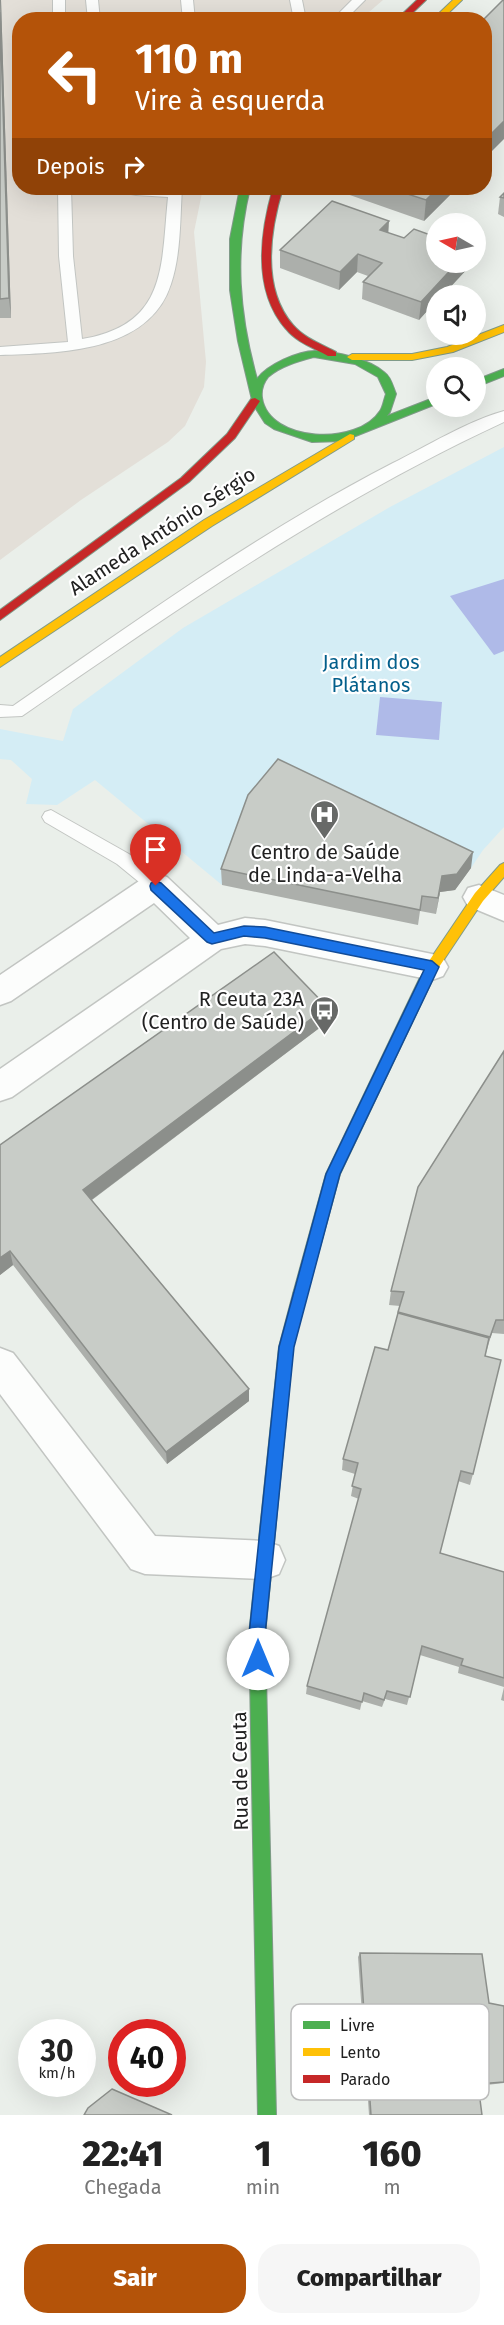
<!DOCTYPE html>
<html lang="pt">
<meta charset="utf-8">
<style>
body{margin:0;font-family:"Fira Sans",sans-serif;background:#f6f6f6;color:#222;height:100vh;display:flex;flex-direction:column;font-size:22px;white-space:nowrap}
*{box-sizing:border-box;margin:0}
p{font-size:20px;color:#767676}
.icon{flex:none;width:33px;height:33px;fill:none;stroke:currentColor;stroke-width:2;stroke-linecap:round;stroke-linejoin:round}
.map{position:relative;height:2115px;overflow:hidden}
.side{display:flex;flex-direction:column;background:#fff;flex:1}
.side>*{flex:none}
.top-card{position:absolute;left:12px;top:12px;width:480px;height:183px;border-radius:24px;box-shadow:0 6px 24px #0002;background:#b45309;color:#fff;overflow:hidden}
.needle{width:39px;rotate:279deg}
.buttons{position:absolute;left:426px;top:213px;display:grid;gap:12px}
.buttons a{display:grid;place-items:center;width:60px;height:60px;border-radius:50%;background:#fff;box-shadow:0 6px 24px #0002;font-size:30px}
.speed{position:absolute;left:18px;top:2019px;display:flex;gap:12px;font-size:30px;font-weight:700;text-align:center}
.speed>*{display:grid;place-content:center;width:78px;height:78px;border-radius:50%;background:#fff;box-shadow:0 6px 24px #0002;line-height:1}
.speed small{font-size:15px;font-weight:400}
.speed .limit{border:9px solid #d22;background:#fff;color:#111}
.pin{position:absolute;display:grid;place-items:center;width:51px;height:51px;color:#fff;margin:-62px -26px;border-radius:50% 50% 50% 0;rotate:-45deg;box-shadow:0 0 6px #0007}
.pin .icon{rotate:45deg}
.me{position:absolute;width:66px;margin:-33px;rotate:0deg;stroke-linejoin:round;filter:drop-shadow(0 0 4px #0008)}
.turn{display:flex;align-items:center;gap:21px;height:126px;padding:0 24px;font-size:27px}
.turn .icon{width:78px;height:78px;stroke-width:2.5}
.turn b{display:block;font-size:42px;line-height:51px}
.then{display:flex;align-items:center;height:57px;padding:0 24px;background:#0003;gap:12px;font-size:22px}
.eta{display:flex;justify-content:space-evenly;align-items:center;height:102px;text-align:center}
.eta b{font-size:36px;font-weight:800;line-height:42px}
.action{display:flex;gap:12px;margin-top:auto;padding:12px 24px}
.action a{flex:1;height:69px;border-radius:24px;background:#b45309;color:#fff;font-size:24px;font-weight:800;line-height:69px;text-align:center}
.action a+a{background:#f6f6f6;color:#222}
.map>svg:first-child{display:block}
.industrial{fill:#e3dfd8}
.park{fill:#d4edf5}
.pitch{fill:#afbae8}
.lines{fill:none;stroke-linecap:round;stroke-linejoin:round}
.lane-casing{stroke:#c2c5c2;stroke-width:2}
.street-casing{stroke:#c2c5c2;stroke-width:3}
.fast-casing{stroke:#809b89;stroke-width:2}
.slow-casing{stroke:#809b89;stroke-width:2}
.jam-casing{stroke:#809b89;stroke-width:2}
.lane{fill:#fcfdfc;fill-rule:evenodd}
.street{fill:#fcfdfc;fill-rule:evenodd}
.fast{fill:#4caf50;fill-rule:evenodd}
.slow{fill:#ffc107;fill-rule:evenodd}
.jam{fill:#c62828;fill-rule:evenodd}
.wall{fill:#acafab}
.shaded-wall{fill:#8c8f8b}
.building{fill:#c8ccc7;stroke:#8c8f8b;stroke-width:1.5}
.route{fill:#1a73e8;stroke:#114b97;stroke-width:1.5}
.labels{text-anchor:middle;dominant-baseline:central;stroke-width:4.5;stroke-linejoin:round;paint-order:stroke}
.street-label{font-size:20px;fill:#212121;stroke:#fff}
.park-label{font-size:20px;fill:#035f8b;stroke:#fff}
.poi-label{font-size:20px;fill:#212121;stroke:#fff}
.key{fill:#fff;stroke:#bcbcbc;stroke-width:1.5}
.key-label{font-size:16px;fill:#212121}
</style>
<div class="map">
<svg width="504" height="2115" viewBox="0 0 504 2115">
<rect width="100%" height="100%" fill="#eaefea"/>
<!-- industrial -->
<polygon class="industrial" points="0,0 383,0 361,19 20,20 20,188 203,188 194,232 206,362 204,387 185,426 168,442 81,500 0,560"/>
<!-- park -->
<polygon class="park" points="504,447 504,827 483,850 471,868 278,776 222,885 95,780 57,805 26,804 32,779 11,760 0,759 0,729 63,741 73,709 183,628 390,507"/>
<!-- pitch -->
<g class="pitch">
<polygon points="504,579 504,651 494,655 450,596"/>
<polygon points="380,697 442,702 439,740 376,735"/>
</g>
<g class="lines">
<defs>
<g id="lane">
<rect x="53" y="0" width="12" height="20"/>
<polygon points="86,0 98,0 100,20 88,20"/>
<polygon points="181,0 193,0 195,20 183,20"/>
<polygon points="290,0 302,0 306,20 294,20"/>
<polygon points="352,0 365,0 345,20 332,20"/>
<path d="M58,188H71L73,256L82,339C168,325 161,265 168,197L136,195L131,194L126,188H182C180,219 181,254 171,284C149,353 59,353 0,355V347L68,342L59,256Z"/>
<path d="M504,411V422C331,502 178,608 22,716L0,717V705L13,706C136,621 259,532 393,463C425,447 470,420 504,411Z"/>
<polygon points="51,810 129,854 162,881 165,886 162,891 156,893 150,891 117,864 45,822 42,817 45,812"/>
</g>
<g id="street">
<polygon points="156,874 167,877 218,925 245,918 265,920 432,954 443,958 448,967 443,976 432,980 265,946 245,944 221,949 12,1097 0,1101 0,1069 190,938 154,903 11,1001 0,1005 0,975 145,877"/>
<polygon points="479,885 504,895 504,921 468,906 463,897 468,888"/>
<polygon points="0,1348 13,1353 155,1536 265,1541 279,1546 285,1560 279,1574 265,1579 145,1574 131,1569 0,1394"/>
</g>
<g id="fast">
<path d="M240,188H250C234,253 239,314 257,379C267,365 298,351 315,351C335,351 370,359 385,373C391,377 393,387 396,394L390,412L387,416L436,397V404L343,441L312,442L274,429L265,423L253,404L238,341L230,290V239ZM314,357L355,364L378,377L386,394C384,399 383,407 380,411C358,446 269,443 262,398C261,390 263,383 268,377C280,366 299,361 314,357Z"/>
<polygon points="504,369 504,376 476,387 476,380"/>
<polygon points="258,1668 264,1670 266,1676 276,2115 258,2115 250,1676 252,1670"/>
</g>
<g id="slow">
<polygon points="453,0 462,0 441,20 432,20"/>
<polygon points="504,325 504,332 453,352 412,360 352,360 347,357 352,354 412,354 447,347"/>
<polygon points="350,434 354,435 354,439 212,526 0,667 0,657 204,520"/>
<polygon points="504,863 504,877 483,901 437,970 340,1174 307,1294 305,1299 300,1301 295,1299 293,1294 326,1174 425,967 475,893 500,865"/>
</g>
<g id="jam">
<polygon points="417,0 426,0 405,20 396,20"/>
<path d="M273,188H283C270,230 261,288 293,325C304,338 321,344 336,352V356H328C314,348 296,342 286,329C252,290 260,233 273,188Z"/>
<polygon points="255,398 260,401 235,438 189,482 0,620 0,610 181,478 227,434 251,399"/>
<polygon points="300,1287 305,1289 307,1294 293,1347 265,1635 266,1676 264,1682 258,1684 252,1682 250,1676 249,1635 279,1347 293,1294 295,1289"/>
</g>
</defs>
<!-- lane casing -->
<use href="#lane" class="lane-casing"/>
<!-- street casing -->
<use href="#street" class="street-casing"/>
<!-- fast casing -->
<use href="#fast" class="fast-casing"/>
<!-- slow casing -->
<use href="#slow" class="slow-casing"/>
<!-- jam casing -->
<use href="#jam" class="jam-casing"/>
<!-- lane -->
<use href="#lane" class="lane"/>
<!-- street -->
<use href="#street" class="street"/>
<!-- fast -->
<use href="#fast" class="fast"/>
<!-- slow -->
<use href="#slow" class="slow"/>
<!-- jam -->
<use href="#jam" class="jam"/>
</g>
<!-- wall -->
<g class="wall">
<polygon points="0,0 1,0 11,318 0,318"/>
<polygon points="344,188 457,188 424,221 344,193"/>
<polygon points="504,193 504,217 498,214 500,197"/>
<polygon points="388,233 469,267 442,296 436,296 436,301 419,320 362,299 363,282 368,276 357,272 339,290 280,268 280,250"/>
<polygon points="471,868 455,890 440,892 436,914 420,911 418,925 222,885 221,869"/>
<polygon points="326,1023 92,1200 249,1389 249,1401 167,1464 13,1265 0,1275 0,1145"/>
<polygon points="504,1051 504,1334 492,1333 488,1346 485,1356 473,1474 470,1485 458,1481 440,1553 504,1572 504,1701 501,1700 504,1687 458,1673 459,1667 420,1655 407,1705 385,1699 382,1707 362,1701 360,1710 306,1694 307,1686 359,1499 351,1496 355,1474 342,1470 343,1459 388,1350 400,1306 389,1305 391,1291"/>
<polygon points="360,1953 489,2003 504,2006 504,2083 478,2086 482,2115 369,2115 358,1957"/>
</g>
<!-- shaded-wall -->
<g class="shaded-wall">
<polygon points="0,0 1,0 11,318 9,298"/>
<polygon points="504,121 504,139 484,159 484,141"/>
<polygon points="438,188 457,188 424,221 426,200"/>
<polygon points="389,221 388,239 380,230"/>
<polygon points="358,254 357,272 339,290 340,272"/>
<polygon points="458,262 469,262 469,267 442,296 436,296 436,301 419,320 421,302"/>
<polygon points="473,852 471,868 455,890 440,892 436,914 442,876"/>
<polygon points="327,1007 326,1023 86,1204 83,1190"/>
<polygon points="10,1251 13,1265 0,1275 0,1258"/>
<polygon points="249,1389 249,1401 167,1464 166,1452"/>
</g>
<!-- building -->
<g class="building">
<polygon points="503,0 504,0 504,121 484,141 484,32 486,30 484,30 484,20 483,20"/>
<polygon points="0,12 9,298 0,299"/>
<polygon points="389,188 438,188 426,200"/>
<polygon points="504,193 504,198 500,197"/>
<polygon points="332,201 389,221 380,230 404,238 414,229 436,237 436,262 458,262 421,302 363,282 382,263 358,254 340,272 280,250"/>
<polygon points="278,759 473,852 457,874 442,876 438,898 422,896 420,910 221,869 248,795"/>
<polygon points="274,952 327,1007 83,1190 249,1389 166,1452 10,1251 0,1258 0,1145"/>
<polygon points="504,1051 504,1320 496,1320 490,1337 398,1312 404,1292 391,1291 418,1187"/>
<polygon points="398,1313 489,1338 485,1356 501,1360 473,1474 461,1471 440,1553 504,1572 504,1678 461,1665 463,1659 422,1646 410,1697 387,1691 384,1700 364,1693 362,1702 307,1686 361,1489 352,1486 358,1463 343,1459 375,1347 388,1350"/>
<polygon points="360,1953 482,1954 489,2003 504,2006 504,2082 478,2084 482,2115 371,2115"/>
<polygon points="112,2089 172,2115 84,2115 88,2108"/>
</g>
<!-- route -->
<polygon class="route" points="156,881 161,883 214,933 244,926 265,927 432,961 439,967 340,1174 294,1347 265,1635 266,1659 263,1665 258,1668 252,1665 249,1659 249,1635 279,1347 326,1174 424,970 265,938 244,936 212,944 207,942 151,890 150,886 151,883"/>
<!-- icons -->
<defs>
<symbol id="hospital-pin" viewBox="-11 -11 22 30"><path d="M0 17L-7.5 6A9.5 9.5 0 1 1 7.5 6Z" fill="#676967" stroke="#fff"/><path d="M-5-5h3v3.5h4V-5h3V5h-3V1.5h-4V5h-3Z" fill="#fff"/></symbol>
<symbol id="bus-pin" viewBox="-11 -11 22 30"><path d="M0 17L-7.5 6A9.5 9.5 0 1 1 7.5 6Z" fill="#676967" stroke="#fff"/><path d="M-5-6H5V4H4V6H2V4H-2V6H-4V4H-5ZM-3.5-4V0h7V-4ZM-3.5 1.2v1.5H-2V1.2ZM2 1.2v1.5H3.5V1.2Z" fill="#fff"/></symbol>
</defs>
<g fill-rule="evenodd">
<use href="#hospital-pin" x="308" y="798" width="33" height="45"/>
<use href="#bus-pin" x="308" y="994" width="33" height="45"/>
</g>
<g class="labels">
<!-- street labels -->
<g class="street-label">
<text transform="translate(162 531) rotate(-33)">Alameda António Sérgio</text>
<text transform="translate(240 1771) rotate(-91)">Rua de Ceuta</text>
</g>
<!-- park labels -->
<g class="park-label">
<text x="371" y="662">Jardim dos<tspan x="371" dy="23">Plátanos</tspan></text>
</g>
<!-- poi labels -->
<g class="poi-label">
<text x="325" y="852">Centro de Saúde<tspan x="325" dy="23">de Linda-a-Velha</tspan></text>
<text x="304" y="999" text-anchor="end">R Ceuta 23A<tspan x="304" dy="23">(Centro de Saúde)</tspan></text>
</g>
</g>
<!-- legend -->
<rect x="291" y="2004" width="198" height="96" rx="9" class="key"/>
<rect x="303" y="2021" width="27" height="8" fill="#4caf50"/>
<rect x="303" y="2048" width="27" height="8" fill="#ffc107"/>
<rect x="303" y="2075" width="27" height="8" fill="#c62828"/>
<g class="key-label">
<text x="340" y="2031">Livre</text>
<text x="340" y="2058">Lento</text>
<text x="340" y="2085">Parado</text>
</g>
</svg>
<div class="buttons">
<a><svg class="needle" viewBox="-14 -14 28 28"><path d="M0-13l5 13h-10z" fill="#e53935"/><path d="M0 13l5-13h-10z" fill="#767676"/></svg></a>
<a><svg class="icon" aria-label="sound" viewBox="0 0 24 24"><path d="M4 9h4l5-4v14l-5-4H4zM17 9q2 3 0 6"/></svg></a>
<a><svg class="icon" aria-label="search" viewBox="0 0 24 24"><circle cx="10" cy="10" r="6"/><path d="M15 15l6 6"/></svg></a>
</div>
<div class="speed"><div>30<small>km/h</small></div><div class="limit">40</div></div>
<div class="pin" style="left:156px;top:886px;background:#d93025"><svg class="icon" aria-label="arrive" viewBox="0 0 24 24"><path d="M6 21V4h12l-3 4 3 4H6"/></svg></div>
<svg class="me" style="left:258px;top:1659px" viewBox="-20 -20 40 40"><circle r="19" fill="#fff"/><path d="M0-13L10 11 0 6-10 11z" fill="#1a73e8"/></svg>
<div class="top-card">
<div class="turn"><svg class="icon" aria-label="left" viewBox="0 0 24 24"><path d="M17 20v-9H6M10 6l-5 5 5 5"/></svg><div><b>110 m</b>Vire à esquerda</div></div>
<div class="then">Depois<svg class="icon" aria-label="right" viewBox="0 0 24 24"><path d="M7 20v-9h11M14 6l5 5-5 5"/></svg></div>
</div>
</div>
<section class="side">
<div class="eta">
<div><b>22:41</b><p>Chegada</p></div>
<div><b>1</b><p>min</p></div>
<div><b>160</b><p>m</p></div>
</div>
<div class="action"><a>Sair</a><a>Compartilhar</a></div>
</section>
